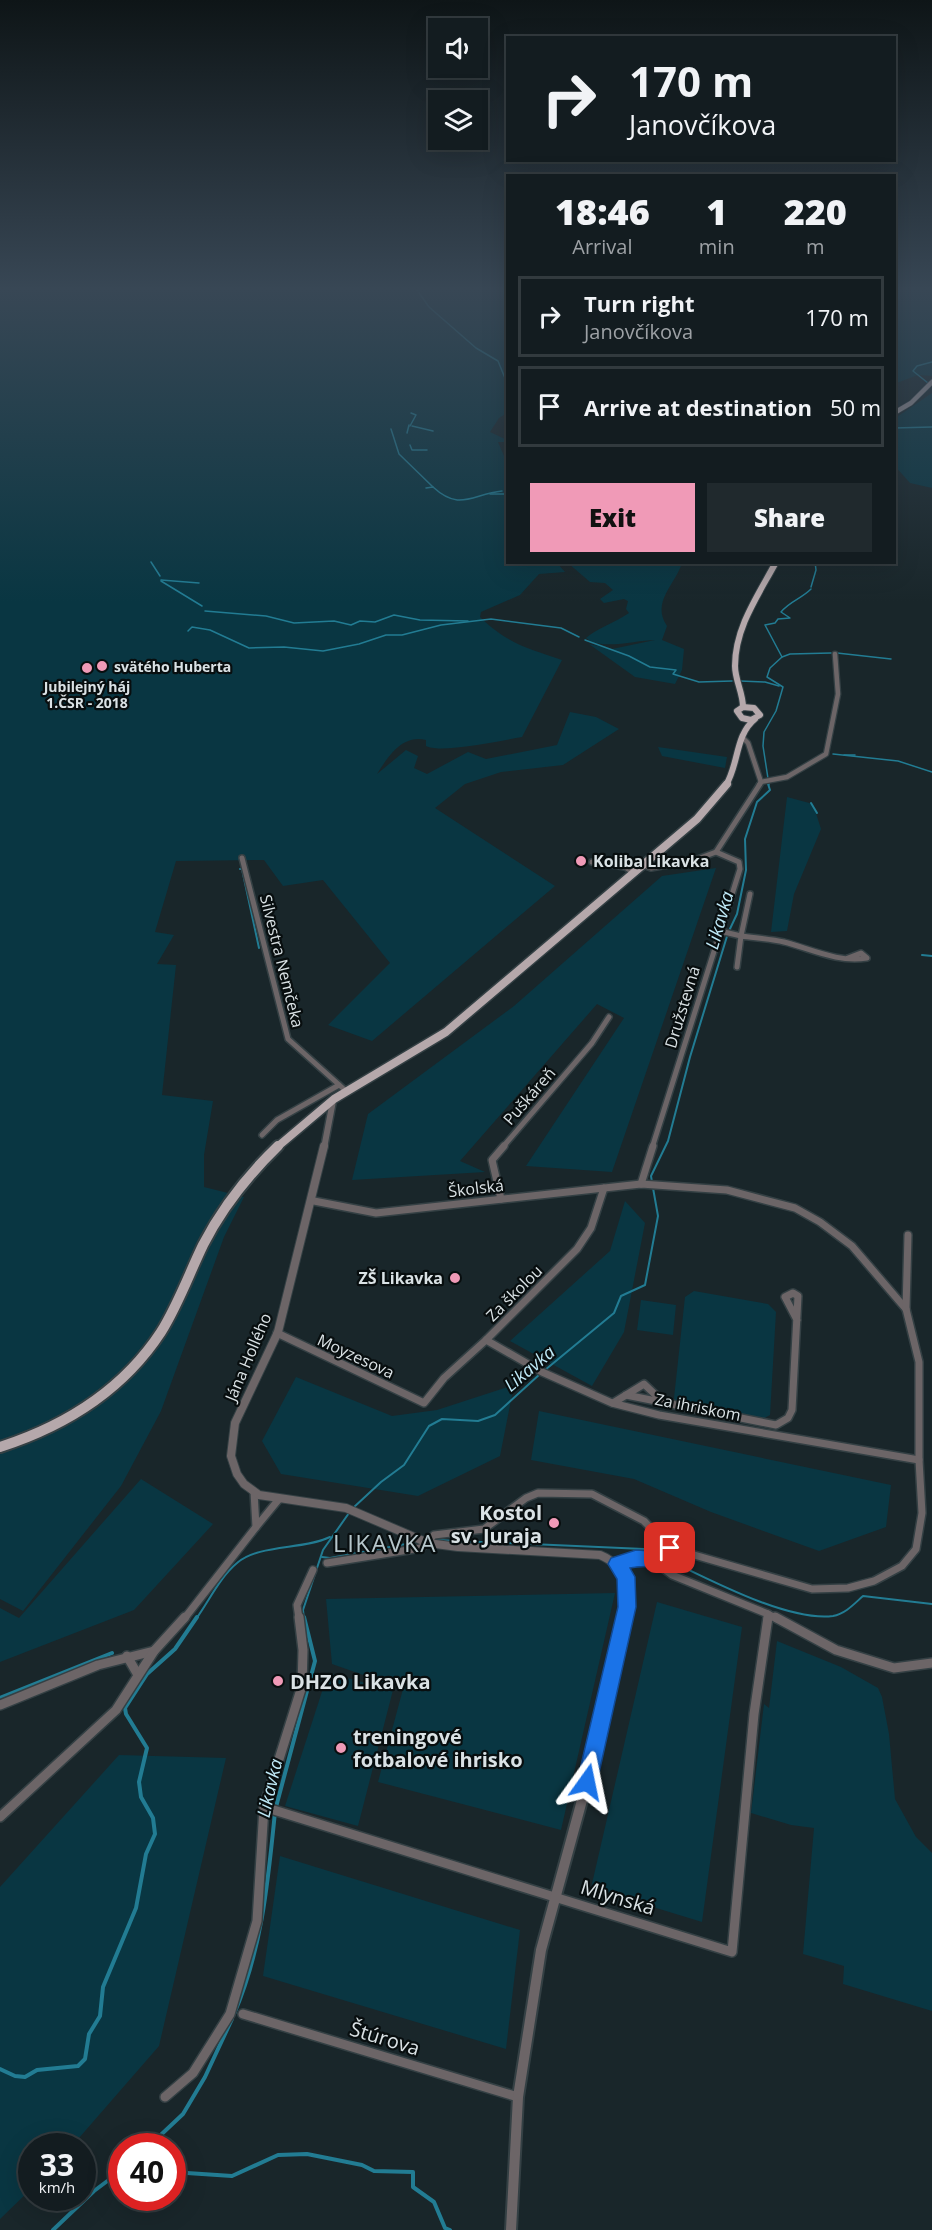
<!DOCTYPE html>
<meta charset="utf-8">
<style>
body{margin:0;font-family:"Open Sans",sans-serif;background:#20292d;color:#f1f3f6;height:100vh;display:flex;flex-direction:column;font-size:22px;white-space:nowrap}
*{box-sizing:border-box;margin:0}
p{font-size:20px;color:#9da1a5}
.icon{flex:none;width:33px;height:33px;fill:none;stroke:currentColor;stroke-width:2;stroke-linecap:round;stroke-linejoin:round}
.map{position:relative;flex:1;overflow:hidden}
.sheet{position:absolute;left:506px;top:174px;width:390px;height:390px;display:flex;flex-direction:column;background:#131c20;border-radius:0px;box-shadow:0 6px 24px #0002,0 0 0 2px #323a3e}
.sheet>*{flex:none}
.banner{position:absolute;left:506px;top:36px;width:390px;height:126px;border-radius:0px;box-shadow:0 6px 24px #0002,0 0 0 2px #323a3e;background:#131c20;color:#f1f3f6;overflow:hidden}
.buttons{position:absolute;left:428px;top:18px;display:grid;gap:12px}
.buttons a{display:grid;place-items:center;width:60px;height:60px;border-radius:0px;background:#131c20;box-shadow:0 6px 24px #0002,0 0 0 2px #323a3e;font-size:30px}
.speed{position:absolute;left:18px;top:2133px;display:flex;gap:12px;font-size:30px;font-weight:700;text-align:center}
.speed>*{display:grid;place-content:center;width:78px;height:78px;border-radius:50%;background:#131c20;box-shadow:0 6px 24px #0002,0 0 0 2px #323a3e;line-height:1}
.speed small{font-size:15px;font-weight:400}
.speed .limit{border:9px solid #d22;background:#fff;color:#111}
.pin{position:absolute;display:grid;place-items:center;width:51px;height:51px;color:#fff;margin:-26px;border-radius:12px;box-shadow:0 3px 9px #0006}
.me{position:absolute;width:66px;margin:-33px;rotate:12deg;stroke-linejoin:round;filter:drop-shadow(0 0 4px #0008)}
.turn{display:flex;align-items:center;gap:21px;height:126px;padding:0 24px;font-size:27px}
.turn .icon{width:78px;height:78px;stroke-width:2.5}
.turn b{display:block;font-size:42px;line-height:51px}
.eta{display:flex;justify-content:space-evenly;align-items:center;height:102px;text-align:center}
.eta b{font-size:36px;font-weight:800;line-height:42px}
.cta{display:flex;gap:12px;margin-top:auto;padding:12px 24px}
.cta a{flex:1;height:69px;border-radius:0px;background:#f09ab7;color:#111;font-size:24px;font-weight:800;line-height:69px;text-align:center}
.cta a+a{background:#20292d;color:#f1f3f6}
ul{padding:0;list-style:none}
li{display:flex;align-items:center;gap:18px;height:81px;margin:0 12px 9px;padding:0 12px;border:3px solid #323a3e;border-radius:0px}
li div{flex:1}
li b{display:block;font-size:22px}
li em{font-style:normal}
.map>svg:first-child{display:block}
.green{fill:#093642}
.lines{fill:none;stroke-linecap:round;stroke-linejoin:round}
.stream-far2{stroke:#227c93;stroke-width:1.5}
.stream-far1{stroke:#227c93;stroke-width:2}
.stream{stroke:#227c93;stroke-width:4}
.minor-far3-casing{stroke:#344044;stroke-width:7}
.minor-far2-casing{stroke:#344044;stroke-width:8}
.minor-far1-casing{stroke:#344044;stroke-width:10}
.minor-casing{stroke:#344044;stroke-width:12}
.tertiary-far2-casing{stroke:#344044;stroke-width:9}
.tertiary-far1-casing{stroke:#344044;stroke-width:10}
.tertiary-casing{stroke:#344044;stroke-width:14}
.primary-far3-casing{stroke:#344044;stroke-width:6}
.primary-far2-casing{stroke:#344044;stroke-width:8}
.primary-far1-casing{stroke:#344044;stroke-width:11}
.primary-casing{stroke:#344044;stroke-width:14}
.minor-far3{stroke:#6c6567;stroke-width:4.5}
.minor-far2{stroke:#6c6567;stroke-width:5}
.minor-far1{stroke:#6c6567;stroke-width:7}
.minor{stroke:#6c6567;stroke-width:9}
.tertiary-far2{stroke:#6c6567;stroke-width:6}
.tertiary-far1{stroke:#6c6567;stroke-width:8}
.tertiary{stroke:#6c6567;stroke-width:10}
.primary-far3{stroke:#b5a8ab;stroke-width:4.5}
.primary-far2{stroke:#b5a8ab;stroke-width:6}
.primary-far1{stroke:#b5a8ab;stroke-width:8}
.primary{stroke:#b5a8ab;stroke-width:10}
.route{fill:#1a73e8;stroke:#114b97;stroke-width:1.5}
.poi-dot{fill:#f09ab7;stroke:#080e0f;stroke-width:2}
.labels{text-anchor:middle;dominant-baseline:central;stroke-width:4.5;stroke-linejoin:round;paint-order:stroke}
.far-poi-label{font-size:14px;font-weight:bold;fill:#dae2e5;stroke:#080e0f;text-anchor:start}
.poi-label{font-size:16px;font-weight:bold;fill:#dae2e5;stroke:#080e0f;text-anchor:start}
.street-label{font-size:16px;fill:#dae2e5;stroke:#080e0f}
.water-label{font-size:18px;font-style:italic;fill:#bfe9f7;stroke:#080e0f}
.near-poi-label{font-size:20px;font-weight:bold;fill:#dae2e5;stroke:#080e0f;text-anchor:start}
.near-street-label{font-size:20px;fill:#dae2e5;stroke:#080e0f}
.near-quarter-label{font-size:24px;letter-spacing:1.5px;fill:#b6c6cb;stroke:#080e0f}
</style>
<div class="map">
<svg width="932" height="2230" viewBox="0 0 932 2230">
<rect width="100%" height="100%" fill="#19262a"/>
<!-- green -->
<g class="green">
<path d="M0,290H507V413L499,418L490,432L507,440V442H498L507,463V562L557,563L565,572L539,574L520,595L481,612L480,617C508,644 527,648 562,660L522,737C504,740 439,754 426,746V740C402,734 388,757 377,774L406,750L418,756L414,768L427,774L468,752L486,759L557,745L570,712L596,717L619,729L563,765L501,772L465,784L435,808L555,886L372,1041L328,1025L390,963L323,880L283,886L264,860L176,861L155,932L174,935L157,964L176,965L162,1095L213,1101L204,1155V1187L244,1197L224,1237L161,1411L121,1486L23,1611L0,1599Z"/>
<polygon points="894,290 932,290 932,376 918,375 894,384"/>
<polygon points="932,393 932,488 910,483 894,465 894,419"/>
<path d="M651,562L664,565L665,563H682C675,585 651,602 667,626L662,640L684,649L682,670L675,684L635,677L589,644L612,649L655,640C636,640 601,651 586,638C596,629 616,622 629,613L626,609L628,601L624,599L604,603L600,599L613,590L605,583L590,582L568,563Z"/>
<polygon points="658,747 727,757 725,768 662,756"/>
<polygon points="787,797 813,804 821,829 794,894 787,931 771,932"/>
<polygon points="716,868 612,1172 526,1166 624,1018 597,1004 460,1161 485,1172 352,1180 368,1114 514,1006 662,876"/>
<polygon points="625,1201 645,1223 624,1332 592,1386 510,1341 610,1251"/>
<polygon points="694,1291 768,1304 776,1312 770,1415 761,1420 676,1403 674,1398 685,1297"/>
<polygon points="641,1300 676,1305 673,1335 637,1330"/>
<polygon points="296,1377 392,1416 437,1410 514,1385 500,1456 418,1496 281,1474 262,1441"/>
<polygon points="539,1411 891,1485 886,1527 819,1551 711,1512 634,1479 531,1460"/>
<polygon points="141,1479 213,1524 134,1610 0,1662 0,1608 19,1618"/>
<polygon points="615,1593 561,1830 378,1782 403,1689 332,1664 326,1599"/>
<polygon points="657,1602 742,1627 702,1922 591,1888"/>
<polygon points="777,1641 841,1667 878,1688 882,1697 889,1734 895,1799 916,1837 932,1853 932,2011 843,1984 844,1966 803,1954 814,1828 791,1825 751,1813 764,1704 769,1708"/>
<polygon points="328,1673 393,1690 358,1826 285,1806"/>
<polygon points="119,1755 226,1758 159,2046 72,2146 32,2146 31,2189 0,2219 0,1887"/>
<polygon points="280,1856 520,1930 506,2049 263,1976"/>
</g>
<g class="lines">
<!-- stream-far2 -->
<g class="stream-far2">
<polyline points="417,290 429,307 476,348 498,361 507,383"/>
<polyline points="928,383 913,371 917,366 932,362"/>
<polyline points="410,426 416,415 411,413"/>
<polyline points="412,426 433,431"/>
<polyline points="894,428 932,427"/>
<polyline points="391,429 399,454 433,487"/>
<polyline points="407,433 409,425"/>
<polyline points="410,445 412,450 427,450"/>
<path d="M426,488L433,487C460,512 472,494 502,491"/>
<polyline points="490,494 507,494"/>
<polyline points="151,562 160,576"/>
<polyline points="161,580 199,583"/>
<polyline points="161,581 202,606"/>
<polyline points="811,587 816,570 815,562"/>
<polyline points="205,611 266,616 294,623 334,621 351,625 360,621 375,622 394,615 420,620 468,621"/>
<polyline points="188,631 192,627 210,630 249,648 284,647 323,651 359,644 386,635 402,635 441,625 491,619 561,628 579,637"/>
<polyline points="585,640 629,656 650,667 676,670 673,674 699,682 732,681"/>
<polyline points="837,653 891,659"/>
<polyline points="782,657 790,654 831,653"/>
<polyline points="740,681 765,682 779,686"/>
<polyline points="833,754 898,761 932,772"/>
<polyline points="844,755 855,755"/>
<path d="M769,785L763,746L764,732L776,711L783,687L767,677L770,668L782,657L765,625L775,623L778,619L790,618L781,612C790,601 801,599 811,589"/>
</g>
<!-- stream-far1 -->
<g class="stream-far1">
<polyline points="811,803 817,813"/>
<polyline points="240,869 242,869 259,948"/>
<polyline points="922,955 932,956"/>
<polyline points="652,1182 651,1176 668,1141 690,1057 728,933 737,914 746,870 745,839 757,802 770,790 768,784"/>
<polyline points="545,1370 614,1313 621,1296 645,1285 658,1216 653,1188"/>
<polyline points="353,1508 381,1482 404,1465 429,1426 442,1419 478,1421 495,1415 540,1374"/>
<polyline points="436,1540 644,1549 655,1553"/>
<path d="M660,1556C703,1576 786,1622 833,1616C845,1614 854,1604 863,1596L932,1604"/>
<polyline points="322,1557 330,1558 417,1542"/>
<path d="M196,1619C209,1601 220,1577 237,1563C259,1544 303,1550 330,1537"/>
<polyline points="304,1619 303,1610 323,1550 349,1513"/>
</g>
<!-- stream -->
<g class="stream">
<polyline points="0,1698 112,1653"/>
<polyline points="276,1807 315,1661 304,1617"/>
<path d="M234,2014C262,1949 268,1882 275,1812"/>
<polyline points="0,2069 15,2076 25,2077 37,2070 78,2066 85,2059 89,2034 100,2016 103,1987 136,1908 146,1854 155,1834 153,1818 141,1797 139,1782 147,1748 126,1714 125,1708 147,1674 175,1649 197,1617"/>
<polyline points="149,2146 183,2114 205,2077 232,2019"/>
<polyline points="172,2172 232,2176 278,2155 307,2154 362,2165 374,2171 413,2172 413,2187 434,2202 445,2228 450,2230"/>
<polyline points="112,2177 122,2178"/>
<polyline points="53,2230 94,2191 122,2170"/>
</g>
<defs>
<g id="minor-far3">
<polyline points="742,737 748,743 761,782"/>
<polyline points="761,782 787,777 826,754 838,694 835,654"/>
<polyline points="759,785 761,782"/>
</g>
<g id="minor-far2">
<polyline points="242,858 288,1039 346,1091"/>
<polyline points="592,862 625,867 634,873"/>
<polyline points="643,865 651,868 695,860 716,852 760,784"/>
<polyline points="720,931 741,936 750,894"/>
<path d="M737,967L741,936C755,938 770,939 784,942C811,949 838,963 867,958L861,953L848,958"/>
<polyline points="262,1135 277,1120 339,1085"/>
<polyline points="502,1148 592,1043 609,1017"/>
<polyline points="652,1148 740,869 739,862 716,852"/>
</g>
<g id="minor-far1">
<polyline points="641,1184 653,1146"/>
<polyline points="501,1199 492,1160 504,1146"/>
<polyline points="314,1201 376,1213 641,1184 727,1190 795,1208 820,1222 852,1246 906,1309"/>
<polyline points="277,1333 424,1403 444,1378 486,1340 577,1249 591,1228 604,1188"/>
<polyline points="486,1340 542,1372 612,1403 659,1415 919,1460"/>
<polyline points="626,1395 776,1425 788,1418 792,1410 798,1296 793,1293 785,1297 797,1320"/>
<polyline points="613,1403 644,1384 663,1402"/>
<polyline points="256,1527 279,1499"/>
<polyline points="652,1560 672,1575 768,1614 767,1619"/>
<polyline points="327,1563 421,1548 434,1535 484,1529 526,1498 538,1493 592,1494 644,1521 670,1548"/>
<polyline points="617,1564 652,1558 670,1548 812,1589 848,1588 874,1581 902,1566 916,1549 922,1513 919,1460 919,1362 906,1309 908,1235"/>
<polyline points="768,1614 777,1619"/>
<polyline points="184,1619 256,1527 254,1492"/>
<polyline points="299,1619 297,1605 313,1570"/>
</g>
<g id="minor">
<polyline points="775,1617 836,1650 894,1668 932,1663"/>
<polyline points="127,1656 138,1675"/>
<polyline points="0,1705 98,1665 154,1651"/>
<polyline points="264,1807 302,1686 303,1650 299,1617"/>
<polyline points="0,1817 116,1710 154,1651 185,1617"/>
<polyline points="243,2014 518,2097"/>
<polyline points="165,2097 193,2073 230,2014 257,1921 264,1807 732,1952 754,1714 768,1617"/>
</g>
<polyline id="tertiary-far2" points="324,1148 333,1101"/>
<path id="tertiary-far1" d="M324,1146L278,1332L235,1423L231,1456L237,1474L244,1484L259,1495L346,1508L428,1543L458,1547L600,1555C627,1566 630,1593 624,1619"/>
<polyline id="tertiary" points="511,2230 518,2097 541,1950 587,1782 625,1617"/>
<polyline id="primary-far3" points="894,413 911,403 932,382"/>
<g id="primary-far2">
<path d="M743,707C743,693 735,680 735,666C735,627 759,594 776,562"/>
<polygon points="743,707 754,708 760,715 751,720 742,718 737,711"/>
<path d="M726,785C739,764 735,735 755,719"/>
</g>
<polyline id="primary-far1" points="276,1148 334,1099 446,1032 697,819 727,784"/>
<path id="primary" d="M0,1447C65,1426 123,1390 161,1332C178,1305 189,1274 203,1245C222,1208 248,1175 278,1146"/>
</defs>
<!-- minor-far3 casing -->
<use href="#minor-far3" class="minor-far3-casing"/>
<!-- minor-far2 casing -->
<use href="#minor-far2" class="minor-far2-casing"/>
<!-- minor-far1 casing -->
<use href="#minor-far1" class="minor-far1-casing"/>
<!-- minor casing -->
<use href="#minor" class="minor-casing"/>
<!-- tertiary-far2 casing -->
<use href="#tertiary-far2" class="tertiary-far2-casing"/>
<!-- tertiary-far1 casing -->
<use href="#tertiary-far1" class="tertiary-far1-casing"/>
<!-- tertiary casing -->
<use href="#tertiary" class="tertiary-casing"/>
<!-- primary-far3 casing -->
<use href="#primary-far3" class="primary-far3-casing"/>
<!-- primary-far2 casing -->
<use href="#primary-far2" class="primary-far2-casing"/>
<!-- primary-far1 casing -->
<use href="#primary-far1" class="primary-far1-casing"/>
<!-- primary casing -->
<use href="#primary" class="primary-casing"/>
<!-- minor-far3 -->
<use href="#minor-far3" class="minor-far3"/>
<!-- minor-far2 -->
<use href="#minor-far2" class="minor-far2"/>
<!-- minor-far1 -->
<use href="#minor-far1" class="minor-far1"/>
<!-- minor -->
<use href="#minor" class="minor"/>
<!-- tertiary-far2 -->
<use href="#tertiary-far2" class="tertiary-far2"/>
<!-- tertiary-far1 -->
<use href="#tertiary-far1" class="tertiary-far1"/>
<!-- tertiary -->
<use href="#tertiary" class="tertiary"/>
<!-- primary-far3 -->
<use href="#primary-far3" class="primary-far3"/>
<!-- primary-far2 -->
<use href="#primary-far2" class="primary-far2"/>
<!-- primary-far1 -->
<use href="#primary-far1" class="primary-far1"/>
<!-- primary -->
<use href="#primary" class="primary"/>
</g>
<!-- sky -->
<linearGradient id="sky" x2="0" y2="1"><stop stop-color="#0e1517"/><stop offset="0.48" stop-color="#384755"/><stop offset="1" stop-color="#384755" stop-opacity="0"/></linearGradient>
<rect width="932" height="602" fill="url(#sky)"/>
<!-- route -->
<path class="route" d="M670,1540L676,1542L678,1548C667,1574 649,1563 630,1568L635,1577L636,1607L597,1782L594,1789L587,1792L580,1789L577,1782L618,1607L617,1579L608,1564L611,1558L636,1550L652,1551Z"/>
<!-- markers -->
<g class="poi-dot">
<circle cx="102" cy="666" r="6"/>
<circle cx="87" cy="668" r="6"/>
<circle cx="581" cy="861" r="6"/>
<circle cx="455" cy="1278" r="6"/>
<circle cx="554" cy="1523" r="6"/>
<circle cx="278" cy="1681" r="6"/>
<circle cx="341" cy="1748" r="6"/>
</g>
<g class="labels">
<!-- far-poi labels -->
<g class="far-poi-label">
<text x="114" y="666">svätého Huberta</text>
<text x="87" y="686" text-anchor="middle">Jubilejný háj<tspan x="87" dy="16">1.ČSR - 2018</tspan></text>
</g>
<!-- poi labels -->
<g class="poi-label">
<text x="593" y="861">Koliba Likavka</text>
<text x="443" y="1278" text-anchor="end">ZŠ Likavka</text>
</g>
<!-- street labels -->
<g class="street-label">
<text transform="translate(282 961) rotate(76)">Silvestra Nemčeka</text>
<text transform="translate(682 1007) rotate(-73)">Družstevná</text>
<text transform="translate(529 1096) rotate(-49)">Puškáreň</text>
<text transform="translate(476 1188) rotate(-7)">Školská</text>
<text transform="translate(514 1293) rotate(-45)">Za školou</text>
<text transform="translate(356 1356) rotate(25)">Moyzesova</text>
<text transform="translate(248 1357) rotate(-67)">Jána Hollého</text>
<text transform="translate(698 1407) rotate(11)">Za ihriskom</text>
</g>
<!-- water labels -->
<g class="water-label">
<text transform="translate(719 920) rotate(-74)">Likavka</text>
<text transform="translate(529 1368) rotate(-40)">Likavka</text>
<text transform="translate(269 1788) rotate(-77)">Likavka</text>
</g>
<!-- near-poi labels -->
<g class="near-poi-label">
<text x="542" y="1512" text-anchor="end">Kostol<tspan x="542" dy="23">sv. Juraja</tspan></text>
<text x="290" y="1681">DHZO Likavka</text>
<text x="353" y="1736">treningové<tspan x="353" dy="23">fotbalové ihrisko</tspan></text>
</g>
<!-- near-street labels -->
<g class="near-street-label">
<text transform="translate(618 1897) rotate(17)">Mlynská</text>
<text transform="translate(385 2038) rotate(17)">Štúrova</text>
</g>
<!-- near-quarter labels -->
<g class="near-quarter-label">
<text x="385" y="1542">LIKAVKA</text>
</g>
</g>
</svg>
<div class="buttons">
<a><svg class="icon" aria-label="sound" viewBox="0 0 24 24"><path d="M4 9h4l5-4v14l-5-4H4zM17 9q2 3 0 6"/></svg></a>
<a><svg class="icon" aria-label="layers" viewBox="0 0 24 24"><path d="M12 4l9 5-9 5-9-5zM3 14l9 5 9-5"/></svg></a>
</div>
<div class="speed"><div>33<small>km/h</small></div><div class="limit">40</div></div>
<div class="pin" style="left:670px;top:1548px;background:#d93025"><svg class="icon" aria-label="arrive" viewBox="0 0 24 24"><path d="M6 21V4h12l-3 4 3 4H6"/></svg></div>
<svg class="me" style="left:587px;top:1782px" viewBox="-20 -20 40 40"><path d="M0-17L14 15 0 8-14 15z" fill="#1a73e8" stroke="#fff" stroke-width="4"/></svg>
<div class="banner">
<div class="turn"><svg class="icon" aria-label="right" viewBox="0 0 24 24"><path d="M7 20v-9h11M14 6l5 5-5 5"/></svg><div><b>170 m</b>Janovčíkova</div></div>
</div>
<section class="sheet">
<div class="eta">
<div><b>18:46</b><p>Arrival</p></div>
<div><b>1</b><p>min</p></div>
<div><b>220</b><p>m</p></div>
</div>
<ul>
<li><svg class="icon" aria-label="right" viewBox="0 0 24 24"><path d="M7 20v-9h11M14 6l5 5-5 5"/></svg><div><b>Turn right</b><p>Janovčíkova</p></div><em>170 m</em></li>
<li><svg class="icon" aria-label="arrive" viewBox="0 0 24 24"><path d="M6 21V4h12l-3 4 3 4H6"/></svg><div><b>Arrive at destination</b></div><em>50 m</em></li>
</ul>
<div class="cta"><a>Exit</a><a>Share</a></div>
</section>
</div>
